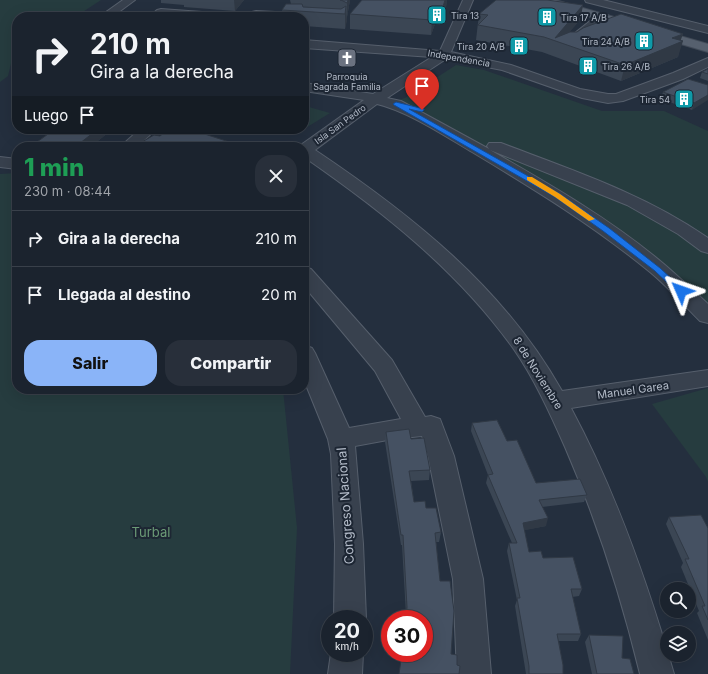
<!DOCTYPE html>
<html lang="es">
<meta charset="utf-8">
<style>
body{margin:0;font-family:Inter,sans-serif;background:#282f3a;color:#f1f3f6;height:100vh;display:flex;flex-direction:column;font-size:15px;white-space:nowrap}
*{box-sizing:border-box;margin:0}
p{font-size:13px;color:#a0a4aa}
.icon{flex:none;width:22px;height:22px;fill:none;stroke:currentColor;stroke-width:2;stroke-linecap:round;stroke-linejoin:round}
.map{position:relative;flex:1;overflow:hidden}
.drawer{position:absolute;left:12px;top:142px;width:297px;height:252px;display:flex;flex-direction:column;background:#1b232e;border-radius:16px;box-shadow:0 4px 16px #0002,0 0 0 1px #39404a}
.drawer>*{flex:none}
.hud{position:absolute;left:12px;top:12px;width:297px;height:122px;border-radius:16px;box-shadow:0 4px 16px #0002,0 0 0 1px #39404a;background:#1b232e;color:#f1f3f6;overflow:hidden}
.controls{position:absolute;left:660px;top:582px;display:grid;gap:8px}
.controls a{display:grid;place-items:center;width:36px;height:36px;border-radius:50%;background:#1b232e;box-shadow:0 4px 16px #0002,0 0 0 1px #39404a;font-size:20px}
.speed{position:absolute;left:321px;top:610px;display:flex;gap:8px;font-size:20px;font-weight:700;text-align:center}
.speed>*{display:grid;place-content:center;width:52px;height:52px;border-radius:50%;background:#1b232e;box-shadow:0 4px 16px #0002,0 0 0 1px #39404a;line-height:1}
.speed small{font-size:10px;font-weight:400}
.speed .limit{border:6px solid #d22;background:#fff;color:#111}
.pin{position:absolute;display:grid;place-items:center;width:34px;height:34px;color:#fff;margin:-41px -17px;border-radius:50% 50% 50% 0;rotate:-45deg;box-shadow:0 0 4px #0007}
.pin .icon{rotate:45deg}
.me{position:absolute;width:44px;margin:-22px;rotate:313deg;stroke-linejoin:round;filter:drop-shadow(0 0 3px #0008)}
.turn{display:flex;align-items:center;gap:14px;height:84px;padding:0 12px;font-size:18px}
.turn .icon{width:52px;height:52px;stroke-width:2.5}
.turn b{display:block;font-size:28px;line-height:34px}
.then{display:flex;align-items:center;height:38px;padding:0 12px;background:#0003;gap:8px;font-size:15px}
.round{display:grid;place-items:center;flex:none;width:42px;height:42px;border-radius:16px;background:#282f3a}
.head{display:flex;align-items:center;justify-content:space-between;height:68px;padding:0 12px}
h1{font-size:24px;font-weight:800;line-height:30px;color:#1e9e55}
.cta{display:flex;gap:8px;margin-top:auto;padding:8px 12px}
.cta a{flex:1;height:46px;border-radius:16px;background:#8ab4f8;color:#111;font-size:16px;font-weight:800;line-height:46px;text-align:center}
.cta a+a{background:#282f3a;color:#f1f3f6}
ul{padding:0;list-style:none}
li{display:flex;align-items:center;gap:12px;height:56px;padding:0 12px;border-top:1px solid #39404a}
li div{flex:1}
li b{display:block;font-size:15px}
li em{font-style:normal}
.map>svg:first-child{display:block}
.green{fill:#263c3f}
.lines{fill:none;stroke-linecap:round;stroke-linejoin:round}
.minor-casing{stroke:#565f6c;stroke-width:2}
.major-casing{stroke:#414a57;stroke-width:2}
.minor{fill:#38414e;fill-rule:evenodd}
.major{fill:#56606e;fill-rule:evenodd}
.wall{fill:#3b4654}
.shaded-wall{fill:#303945}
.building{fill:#455162;stroke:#303945}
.route{fill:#1a73e8;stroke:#114b97}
.slow{fill:#f59e0b}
.labels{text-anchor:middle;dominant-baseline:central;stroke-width:4;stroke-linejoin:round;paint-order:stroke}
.far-poi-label{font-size:9px;fill:#b4bcc9;stroke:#1d2633;text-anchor:start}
.far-street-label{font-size:9px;fill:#b4bcc9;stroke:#1d2633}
.street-label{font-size:11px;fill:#b4bcc9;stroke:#1d2633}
.near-street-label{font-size:13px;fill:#b4bcc9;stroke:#1d2633}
.near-park-label{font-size:13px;fill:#6b9a76;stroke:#1d2633}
</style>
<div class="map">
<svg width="708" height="674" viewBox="0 0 708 674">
<rect width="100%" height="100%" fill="#242f3e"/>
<!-- green -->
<g class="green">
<polygon points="0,0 101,0 75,17 17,17 17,49 14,51 8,76 0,82"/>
<polygon points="456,65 484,70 602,111 664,111 708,131 708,316 560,195 389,103 405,98"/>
<polygon points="309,107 330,113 304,129 304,110"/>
<polygon points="17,173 17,389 283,389 297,528 290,674 0,674 0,174"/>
<polygon points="708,388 708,482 706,477 652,404"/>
</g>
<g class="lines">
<defs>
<g id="minor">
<polygon points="123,0 135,0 112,17 99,17"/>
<path d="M463,0H473L451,52L511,65L580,89L608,94H616L673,73L708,58V67L683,79L623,101L608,103L582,98L502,70L446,59L387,98L401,101L489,149L487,146L489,143H501C572,170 645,194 708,238V253L701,251L678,234L627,205L490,150C551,185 612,220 665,265C680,278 694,291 708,304V323L700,321C684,305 668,287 650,272C594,226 534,189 472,152C445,136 407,111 377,104L315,150C412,215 504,288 562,391L708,370V386L571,408C616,492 648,584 674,674H640C621,596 597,521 565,447C550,413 534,378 513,348C457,270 382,211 304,157V147H298L364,100L304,91V83L373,94L432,57L304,48V40L440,51Z"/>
<polygon points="585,0 603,0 708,26 708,33 586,2"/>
<polygon points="161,9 202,12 208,15 206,17 164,16 149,17 157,10"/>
<polygon points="256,11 313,14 319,17 313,20 304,20 304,17 252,16 250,14 252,12"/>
<polygon points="603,13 609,16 607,18 574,46 566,46 564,43 566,40 599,14"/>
<polygon points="140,129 156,129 137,147 120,147"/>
<polygon points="0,157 17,159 17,169 0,167"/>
<polygon points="304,267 311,269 392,360 425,417 431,416 440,419 454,456 483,579 491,674 457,674 453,579 428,456 422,436 393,439 355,446 363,544 366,619 364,623 364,619 334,619 335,544 331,454 328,439 304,380 304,345 312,348 315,353 349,428 401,419 375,371 304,286"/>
<polygon points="331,653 363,653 362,674 328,674"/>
</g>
<polygon id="major" points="538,0 555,0 708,44 708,52 539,2"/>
</defs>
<!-- minor casing -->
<use href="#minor" class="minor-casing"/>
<!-- major casing -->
<use href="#major" class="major-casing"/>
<!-- minor -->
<use href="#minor" class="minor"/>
<!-- major -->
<use href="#major" class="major"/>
</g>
<!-- wall -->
<g class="wall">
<polygon points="161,0 244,0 235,11 184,7 184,5 161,3"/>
<polygon points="290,0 350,0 347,17 345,29 304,26 304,17 283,17 282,10 291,4"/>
<polygon points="362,0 447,0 446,7 440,25 435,24 431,35 350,29 350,14"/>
<polygon points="583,5 580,20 569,32 681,41 678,57 621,81 542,52 476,40 479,14"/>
<polygon points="708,69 708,81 700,78 702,72"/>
<polygon points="708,85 692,110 661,99 663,92"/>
<polygon points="55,129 113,129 90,147 38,147 37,142"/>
<polygon points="472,423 507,441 536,483 587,495 584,502 542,507 546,526 524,530 529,552 543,558 582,589 579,596 572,597 581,634 578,641 559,641 563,674 526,674 515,606 517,600 507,551 509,543 512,543 486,483 488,475 471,431"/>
<polygon points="386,432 430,470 429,480 411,481 414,502 426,508 441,532 439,542 436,542 440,581 451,654 457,665 459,674 406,615 402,545 401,545 385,442"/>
<polygon points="669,517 708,528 708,640 697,613 699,611 681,567 683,563 666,524"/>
<polygon points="589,635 622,658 634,674 592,674 585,642"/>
</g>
<!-- shaded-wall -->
<g class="shaded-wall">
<polygon points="234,0 244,0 235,11"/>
<polygon points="348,0 350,0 347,17 347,3"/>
<polygon points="445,0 447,0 446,7 440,25 442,10"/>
<polygon points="583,5 580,20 561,42 555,38"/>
<polygon points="346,6 347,21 345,29 345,14"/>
<polygon points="437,10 435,24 431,35 432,20"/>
<polygon points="683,34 680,42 683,41 678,57 621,81 625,65 672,38"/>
<polygon points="708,95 708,100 692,110 694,103"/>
<polygon points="98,129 113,129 90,147 75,147"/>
<polygon points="548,518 546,526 521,531 523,523"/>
</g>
<!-- building -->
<g class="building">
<polygon points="340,0 348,0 347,3 341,0"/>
<polygon points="362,0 445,0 442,10 437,10 432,20 350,14"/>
<polygon points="496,0 547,0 583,5 555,38 570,32 577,32 583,28 621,14 683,34 672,38 683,41 625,65 544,37 478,25 488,15 479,14"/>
<polygon points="286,4 302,4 303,7 341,9 346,6 345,14 282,10"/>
<polygon points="708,69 708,74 702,72"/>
<polygon points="688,79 708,85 708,95 694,103 663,92"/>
<polygon points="55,129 98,129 75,147 64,147 37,142"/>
<polygon points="169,129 189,129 245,147 138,147 135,146 154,135 160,136"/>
<polygon points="497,420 507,441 517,440 536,483 580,479 587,495 539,500 548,518 523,523 529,552 541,551 543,558 573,557 582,589 571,589 581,634 557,634 563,665 563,674 529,674 529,666 517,598 520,598 509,543 517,543 488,475 493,474 472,423"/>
<polygon points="409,429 411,439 424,438 430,470 409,471 414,502 425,501 426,508 436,508 441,532 435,533 440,581 450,581 454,611 451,654 457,655 457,665 460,666 459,674 399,674 402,653 424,653 424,619 406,619 407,607 403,535 401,535 386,432"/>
<polygon points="701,515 708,528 708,620 702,606 705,606 685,559 689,559 669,517"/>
<polygon points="589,635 623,636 622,658 630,659 634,674 597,674"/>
</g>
<!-- route -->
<polygon class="route" points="396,102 424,109 424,110 422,112 409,109 560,194 609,228 660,268 685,291 681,294 678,293 655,271 603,231 555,197 394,105 393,104"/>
<!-- slow -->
<polygon class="slow" points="527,177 532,177 560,194 595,219 589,221 555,197 527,180"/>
<!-- icons -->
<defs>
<symbol id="building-square" viewBox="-11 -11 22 22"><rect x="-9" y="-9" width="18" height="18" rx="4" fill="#0f9aa8" stroke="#1d2633"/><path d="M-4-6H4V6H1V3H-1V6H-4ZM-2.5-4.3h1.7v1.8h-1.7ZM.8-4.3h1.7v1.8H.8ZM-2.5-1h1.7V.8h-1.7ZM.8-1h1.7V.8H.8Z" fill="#fff"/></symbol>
<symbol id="church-square" viewBox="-11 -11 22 22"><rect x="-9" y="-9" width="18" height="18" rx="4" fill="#6b7280" stroke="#1d2633"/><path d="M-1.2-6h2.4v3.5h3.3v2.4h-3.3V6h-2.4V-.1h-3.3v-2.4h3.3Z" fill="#fff"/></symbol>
</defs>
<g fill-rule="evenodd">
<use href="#building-square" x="426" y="4" width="22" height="22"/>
<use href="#building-square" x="536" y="6" width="22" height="22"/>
<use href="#building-square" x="633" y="30" width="22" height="22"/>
<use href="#building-square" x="508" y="35" width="22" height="22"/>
<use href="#church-square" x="336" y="47" width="22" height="22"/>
<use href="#building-square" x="577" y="55" width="22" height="22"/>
<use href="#building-square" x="673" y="88" width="22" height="22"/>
</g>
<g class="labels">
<!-- far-poi labels -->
<g class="far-poi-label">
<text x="451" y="15">Tira 13</text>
<text x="561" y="17">Tira 17 A/B</text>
<text x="630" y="41" text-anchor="end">Tira 24 A/B</text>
<text x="505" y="46" text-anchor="end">Tira 20 A/B</text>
<text x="602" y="66">Tira 26 A/B</text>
<text x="347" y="76" text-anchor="middle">Parroquia<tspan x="347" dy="10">Sagrada Familia</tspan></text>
<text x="670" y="99" text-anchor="end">Tira 54</text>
</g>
<!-- far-street labels -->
<g class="far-street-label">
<text transform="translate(459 58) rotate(10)">Independencia</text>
<text transform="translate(340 124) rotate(-36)">Isla San Pedro</text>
</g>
<!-- street labels -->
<g class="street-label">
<text transform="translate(538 373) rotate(58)">8 de Noviembre</text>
<text transform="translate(633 390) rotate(-8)">Manuel Garea</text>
</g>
<!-- near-street labels -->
<g class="near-street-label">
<text transform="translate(345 506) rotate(-94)">Congreso Nacional</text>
</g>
<!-- near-park labels -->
<g class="near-park-label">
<text x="151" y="532">Turbal</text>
</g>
</g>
</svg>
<div class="controls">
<a><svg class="icon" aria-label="search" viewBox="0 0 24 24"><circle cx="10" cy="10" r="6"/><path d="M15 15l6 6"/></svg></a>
<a><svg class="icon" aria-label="layers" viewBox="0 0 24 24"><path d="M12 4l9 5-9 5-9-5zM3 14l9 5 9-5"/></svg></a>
</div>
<div class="speed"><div>20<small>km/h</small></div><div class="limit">30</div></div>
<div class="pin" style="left:422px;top:110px;background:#d93025"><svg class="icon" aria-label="arrive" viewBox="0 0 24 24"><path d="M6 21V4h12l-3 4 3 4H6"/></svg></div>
<svg class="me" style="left:681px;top:291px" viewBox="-20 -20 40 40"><path d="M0-17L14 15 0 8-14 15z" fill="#1a73e8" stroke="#fff" stroke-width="4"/></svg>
<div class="hud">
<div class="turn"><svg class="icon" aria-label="right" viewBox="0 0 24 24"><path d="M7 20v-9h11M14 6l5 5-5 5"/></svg><div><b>210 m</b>Gira a la derecha</div></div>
<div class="then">Luego<svg class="icon" aria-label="arrive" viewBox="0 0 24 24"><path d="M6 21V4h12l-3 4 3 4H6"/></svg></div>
</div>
<section class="drawer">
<div class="head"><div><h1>1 min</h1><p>230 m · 08:44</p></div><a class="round"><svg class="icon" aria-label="close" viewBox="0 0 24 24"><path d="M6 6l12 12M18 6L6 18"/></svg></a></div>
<ul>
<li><svg class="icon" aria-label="right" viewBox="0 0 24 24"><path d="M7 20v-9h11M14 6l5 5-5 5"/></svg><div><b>Gira a la derecha</b></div><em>210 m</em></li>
<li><svg class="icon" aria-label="arrive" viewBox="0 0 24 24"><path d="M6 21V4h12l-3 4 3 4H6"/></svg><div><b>Llegada al destino</b></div><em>20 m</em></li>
</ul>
<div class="cta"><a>Salir</a><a>Compartir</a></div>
</section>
</div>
